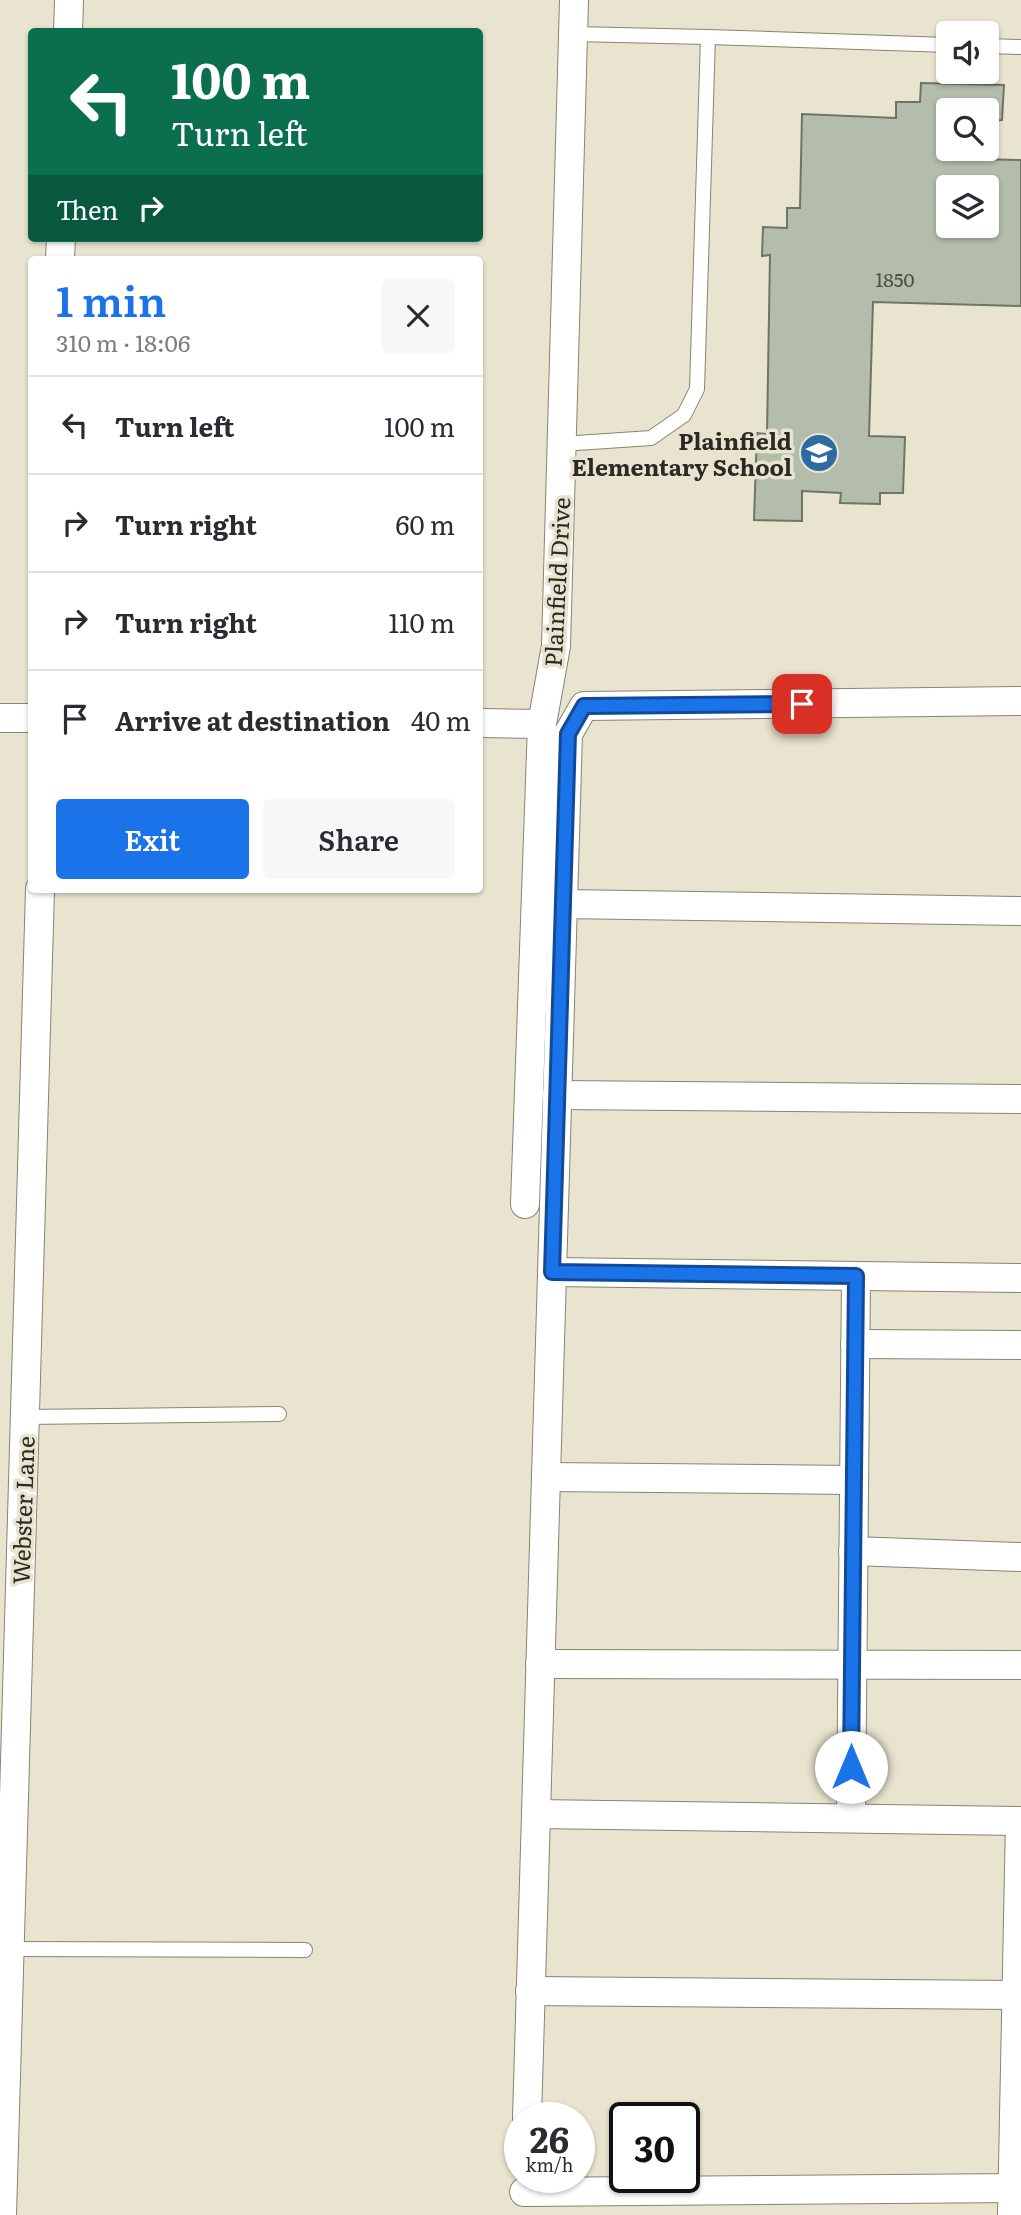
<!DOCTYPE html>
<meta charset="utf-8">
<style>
body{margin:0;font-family:Literata,serif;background:#f7f7f7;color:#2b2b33;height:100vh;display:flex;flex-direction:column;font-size:26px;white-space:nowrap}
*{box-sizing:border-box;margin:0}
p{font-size:23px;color:#7c7c81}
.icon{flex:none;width:38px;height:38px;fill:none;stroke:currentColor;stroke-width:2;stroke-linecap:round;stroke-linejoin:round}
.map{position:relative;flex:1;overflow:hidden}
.sheet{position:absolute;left:28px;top:256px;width:455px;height:637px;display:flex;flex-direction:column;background:#fff;border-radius:7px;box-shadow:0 2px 5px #0004}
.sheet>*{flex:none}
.hud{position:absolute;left:28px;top:28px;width:455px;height:214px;border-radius:7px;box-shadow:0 2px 5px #0004;background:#0b6e4f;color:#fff;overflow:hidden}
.fabs{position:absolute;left:936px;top:21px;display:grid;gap:14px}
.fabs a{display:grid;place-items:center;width:63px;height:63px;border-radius:7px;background:#fff;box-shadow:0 2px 5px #0004;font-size:35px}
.speed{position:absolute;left:504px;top:2102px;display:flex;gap:14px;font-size:35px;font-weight:700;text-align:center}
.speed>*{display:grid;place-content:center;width:91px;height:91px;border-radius:50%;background:#fff;box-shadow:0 2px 5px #0004;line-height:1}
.speed small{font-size:18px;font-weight:400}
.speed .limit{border:4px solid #111;border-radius:10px;background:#fff;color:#111}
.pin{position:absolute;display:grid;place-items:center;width:60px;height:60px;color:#fff;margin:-30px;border-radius:14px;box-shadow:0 4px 10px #0006}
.me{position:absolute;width:77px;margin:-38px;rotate:0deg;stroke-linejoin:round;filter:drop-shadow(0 0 5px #0008)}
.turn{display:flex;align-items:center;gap:24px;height:147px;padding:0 28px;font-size:32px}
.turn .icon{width:91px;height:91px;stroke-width:2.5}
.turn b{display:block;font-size:49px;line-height:60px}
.then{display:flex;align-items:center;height:66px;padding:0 28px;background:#0003;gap:14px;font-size:26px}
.round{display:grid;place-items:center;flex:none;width:74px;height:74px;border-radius:7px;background:#f7f7f7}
.overview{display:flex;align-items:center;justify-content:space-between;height:119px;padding:0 28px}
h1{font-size:42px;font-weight:600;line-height:52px;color:#1a73e8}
.cta{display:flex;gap:14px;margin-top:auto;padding:14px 28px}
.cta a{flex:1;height:80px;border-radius:7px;background:#1a73e8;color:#fff;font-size:28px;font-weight:600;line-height:80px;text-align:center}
.cta a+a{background:#f7f7f7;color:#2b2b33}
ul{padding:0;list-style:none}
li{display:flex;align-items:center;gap:21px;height:98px;padding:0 28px;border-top:2px solid #e1e1e2}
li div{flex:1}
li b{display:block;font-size:26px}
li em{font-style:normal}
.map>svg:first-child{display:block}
.building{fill:#b4bdab;stroke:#6d7564;stroke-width:2;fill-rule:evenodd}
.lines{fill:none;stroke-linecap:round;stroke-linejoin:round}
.lane-casing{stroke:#888472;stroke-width:16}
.street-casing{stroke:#888472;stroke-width:30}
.lane{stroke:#fff;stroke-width:14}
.street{stroke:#fff;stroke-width:28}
.route-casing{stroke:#114b97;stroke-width:18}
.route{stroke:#1a73e8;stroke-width:12}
.labels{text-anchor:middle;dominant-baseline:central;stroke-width:7;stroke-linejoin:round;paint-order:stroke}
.number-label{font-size:19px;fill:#4d4e44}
.poi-label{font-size:23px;font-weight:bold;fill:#2b2922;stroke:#e8e4d0;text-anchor:end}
.street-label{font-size:23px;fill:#2b2922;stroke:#e8e4d0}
</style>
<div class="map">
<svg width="1021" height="2215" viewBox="0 0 1021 2215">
<rect width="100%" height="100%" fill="#e8e4d0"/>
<!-- building -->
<path class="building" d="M921,83L1004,85L1002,120L987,121V110H948V149H979V159L1021,160V306L873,302L869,436L905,437L903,493H880V504L840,503L841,493L802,491V521L754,520L757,433L767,434L770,255L762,256L763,227L787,228V208H800L802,114L896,118V102H920ZM948,187H987V226H948Z"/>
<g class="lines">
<defs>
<g id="lane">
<polyline points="708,37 948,45"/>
<polyline points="987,46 1021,47"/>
<polyline points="562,444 651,438 684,415 697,389 708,37 573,34"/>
<polyline points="25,1417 279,1414"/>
<polyline points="9,1949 305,1950"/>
</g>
<g id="street">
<polyline points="68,32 69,0"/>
<polyline points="60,259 61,238"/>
<polyline points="0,718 32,718"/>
<polyline points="480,723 542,724"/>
<polyline points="562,904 1021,911"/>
<polyline points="557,1095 1021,1099"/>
<polyline points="525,1204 542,724 556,646 574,0"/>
<polyline points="552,1272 1021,1278"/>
<polyline points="855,1344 1021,1345"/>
<polyline points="546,1477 854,1480"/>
<polyline points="853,1551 1021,1557"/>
<polyline points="540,1664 1021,1665"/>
<polyline points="536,1814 1021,1821"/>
<polyline points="851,1818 856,1276"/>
<polyline points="530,1991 1021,1995"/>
<polyline points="527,2118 568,734 584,706 1021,701"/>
<polyline points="524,2192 1021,2188"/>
<polyline points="2,2215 40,889"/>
<polyline points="1012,2215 1020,1821"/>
</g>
</defs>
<!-- lane casing -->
<use href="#lane" class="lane-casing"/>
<!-- street casing -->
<use href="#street" class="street-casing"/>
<!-- lane -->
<use href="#lane" class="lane"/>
<!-- street -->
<use href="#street" class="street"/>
</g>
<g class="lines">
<defs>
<polyline id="route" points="802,704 584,706 568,734 552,1272 856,1276 851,1767"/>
</defs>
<!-- route casing -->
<use href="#route" class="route-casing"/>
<!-- route -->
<use href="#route" class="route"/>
</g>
<!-- icons -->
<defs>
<symbol id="school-disc" viewBox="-11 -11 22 22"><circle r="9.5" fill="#2e6ba2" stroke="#e8e4d0"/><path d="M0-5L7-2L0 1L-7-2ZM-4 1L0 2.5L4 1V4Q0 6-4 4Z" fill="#fff"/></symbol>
</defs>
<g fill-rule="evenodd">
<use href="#school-disc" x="797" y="431" width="44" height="44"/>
</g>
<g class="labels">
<!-- number labels -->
<g class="number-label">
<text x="895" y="279">1850</text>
</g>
<!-- poi labels -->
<g class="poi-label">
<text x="792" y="440">Plainfield<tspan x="792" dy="26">Elementary School</tspan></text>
</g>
<!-- street labels -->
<g class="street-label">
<text transform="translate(556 582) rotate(-87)">Plainfield Drive</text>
<text transform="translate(22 1510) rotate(-88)">Webster Lane</text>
</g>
</g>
</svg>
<div class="fabs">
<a><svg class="icon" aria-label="sound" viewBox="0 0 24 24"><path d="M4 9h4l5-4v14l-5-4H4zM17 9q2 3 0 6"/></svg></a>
<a><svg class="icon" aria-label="search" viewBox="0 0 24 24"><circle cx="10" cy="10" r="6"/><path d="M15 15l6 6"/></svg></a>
<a><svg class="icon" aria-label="layers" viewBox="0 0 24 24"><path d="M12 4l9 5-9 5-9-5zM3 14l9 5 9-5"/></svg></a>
</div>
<div class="speed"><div>26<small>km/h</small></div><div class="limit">30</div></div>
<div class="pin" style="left:802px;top:704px;background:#d93025"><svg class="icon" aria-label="arrive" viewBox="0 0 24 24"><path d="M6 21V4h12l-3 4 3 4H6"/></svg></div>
<svg class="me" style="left:851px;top:1767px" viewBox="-20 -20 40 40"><circle r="19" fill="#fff"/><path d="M0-13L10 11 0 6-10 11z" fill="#1a73e8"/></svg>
<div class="hud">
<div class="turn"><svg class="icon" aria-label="left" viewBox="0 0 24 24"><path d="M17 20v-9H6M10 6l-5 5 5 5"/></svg><div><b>100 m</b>Turn left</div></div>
<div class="then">Then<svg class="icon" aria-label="right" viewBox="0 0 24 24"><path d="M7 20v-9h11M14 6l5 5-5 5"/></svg></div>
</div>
<section class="sheet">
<div class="overview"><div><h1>1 min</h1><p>310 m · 18:06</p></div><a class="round"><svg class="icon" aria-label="close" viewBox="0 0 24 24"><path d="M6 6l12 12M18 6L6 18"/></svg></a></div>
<ul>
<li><svg class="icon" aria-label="left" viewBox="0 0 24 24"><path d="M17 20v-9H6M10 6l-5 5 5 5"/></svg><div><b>Turn left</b></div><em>100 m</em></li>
<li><svg class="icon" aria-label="right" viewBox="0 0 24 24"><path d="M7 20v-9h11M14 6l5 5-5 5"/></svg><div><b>Turn right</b></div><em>60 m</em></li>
<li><svg class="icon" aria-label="right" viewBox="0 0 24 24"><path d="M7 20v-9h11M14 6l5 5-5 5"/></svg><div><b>Turn right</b></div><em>110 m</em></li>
<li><svg class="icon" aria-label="arrive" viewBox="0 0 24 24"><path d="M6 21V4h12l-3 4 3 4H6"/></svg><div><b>Arrive at destination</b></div><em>40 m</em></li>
</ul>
<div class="cta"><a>Exit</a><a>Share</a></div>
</section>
</div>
